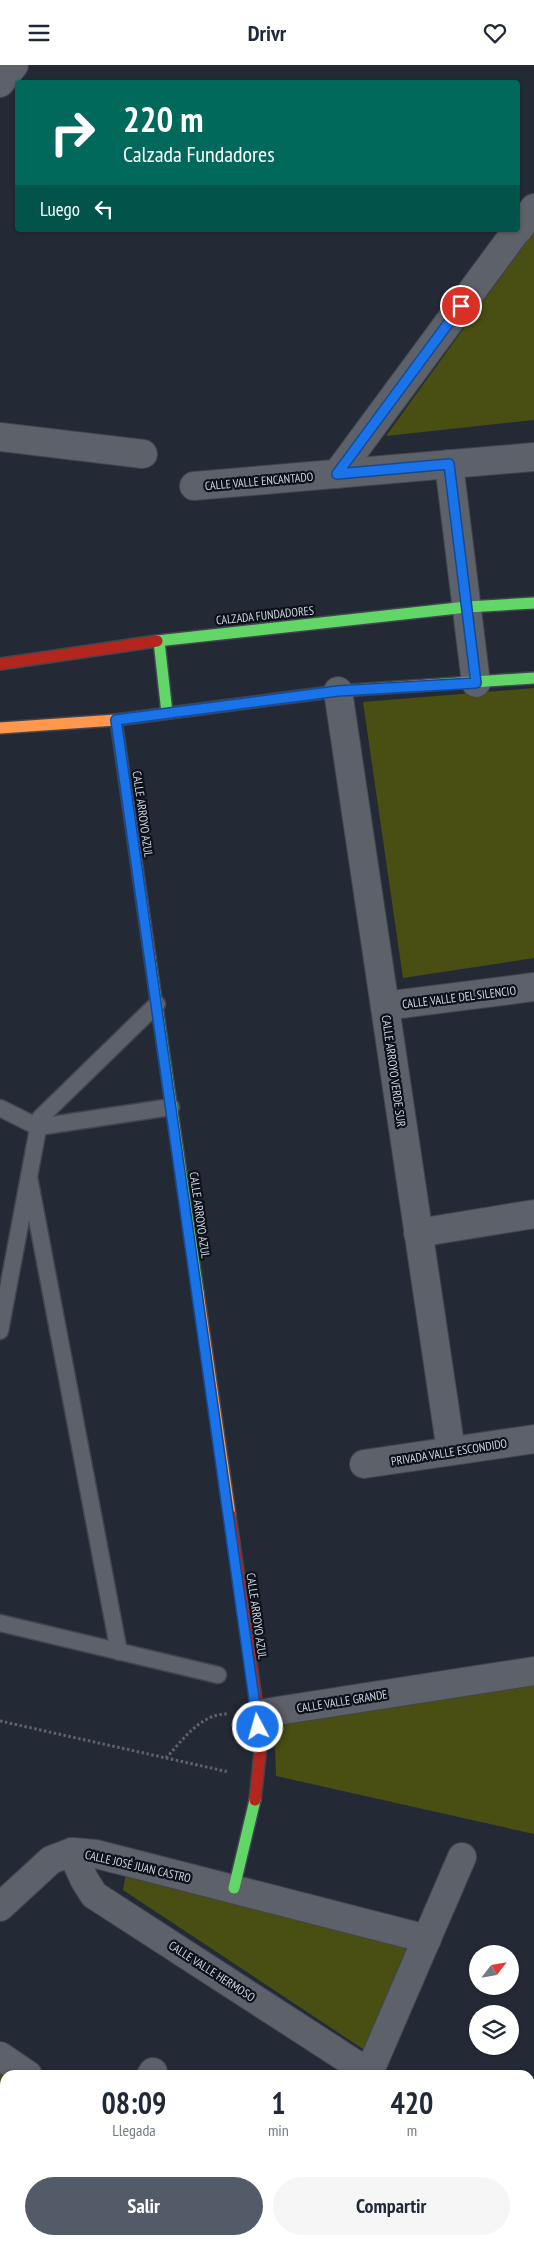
<!DOCTYPE html>
<html lang="es">
<meta charset="utf-8">
<style>
body{margin:0;font-family:"PT Sans Narrow",sans-serif;background:#f6f6f7;color:#1f2937;height:100vh;display:flex;flex-direction:column;font-size:19px;white-space:nowrap}
*{box-sizing:border-box;margin:0}
p{font-size:16px;color:#747a83}
.icon{flex:none;width:28px;height:28px;fill:none;stroke:currentColor;stroke-width:2;stroke-linecap:round;stroke-linejoin:round}
.map{position:relative;flex:1;overflow:hidden}
.side{position:absolute;left:0px;top:2005px;width:535px;height:175px;display:flex;flex-direction:column;background:#fff;border-radius:15px 15px 0 0;box-shadow:0 1px 4px #0004}
.side>*{flex:none}
.banner{position:absolute;left:15px;top:15px;width:505px;height:152px;border-radius:5px;box-shadow:0 1px 4px #0004;background:#00695c;color:#fff;overflow:hidden}
.needle{width:32px;rotate:59deg}
.controls{position:absolute;left:469px;top:1880px;display:grid;gap:10px}
.controls a{display:grid;place-items:center;width:50px;height:50px;border-radius:50%;background:#fff;box-shadow:0 1px 4px #0004;font-size:25px}
.pin{position:absolute;display:grid;place-items:center;width:42px;height:42px;color:#fff;margin:-21px;border:2px solid #fff;border-radius:50%;box-shadow:0 1px 5px #0007}
.me{position:absolute;width:55px;margin:-28px;rotate:354deg;stroke-linejoin:round;filter:drop-shadow(0 0 4px #0008)}
.turn{display:flex;align-items:center;gap:18px;height:105px;padding:0 25px;font-size:22px}
.turn .icon{width:65px;height:65px;stroke-width:2.5}
.turn b{display:block;font-size:35px;line-height:42px}
.then{display:flex;align-items:center;height:48px;padding:0 25px;background:#0003;gap:10px;font-size:19px}
.eta{display:flex;justify-content:space-evenly;align-items:center;height:85px;text-align:center}
.eta b{font-size:30px;font-weight:600;line-height:35px}
.primary-button{display:flex;gap:10px;margin-top:auto;padding:10px 25px}
.primary-button a{flex:1;height:58px;border-radius:30px;background:#535b68;color:#fff;font-size:20px;font-weight:600;line-height:58px;text-align:center}
.primary-button a+a{background:#f6f6f7;color:#1f2937}
header{display:flex;justify-content:space-between;align-items:center;height:65px;padding:0 25px;background:#fff;font-size:22px;font-weight:600}
.map>svg:first-child{display:block}
.green{fill:#494e13}
.lines{fill:none;stroke-linecap:round;stroke-linejoin:round}
.lane-casing{stroke:#41454f;stroke-width:19}
.street-casing{stroke:#41454f;stroke-width:30}
.fast-casing{stroke:#41454f;stroke-width:14}
.slow-casing{stroke:#41454f;stroke-width:14}
.jam-casing{stroke:#41454f;stroke-width:14}
.path{stroke:#5e6269;stroke-width:3;stroke-dasharray:2.5 2.5;stroke-linecap:butt}
.lane{stroke:#5d6169;stroke-width:16}
.street{stroke:#5d6169;stroke-width:28}
.fast{stroke:#63d668;stroke-width:11}
.slow{stroke:#ff974d;stroke-width:11}
.jam{stroke:#b3261e;stroke-width:11}
.route-casing{stroke:#114b97;stroke-width:12}
.route{stroke:#1a73e8;stroke-width:9}
.labels{text-anchor:middle;dominant-baseline:central;stroke-width:4.5;stroke-linejoin:round;paint-order:stroke}
.street-label{font-size:12px;fill:#cdd5e0;stroke:#0d121a}
</style>
<header><svg class="icon" aria-label="menu" viewBox="0 0 24 24"><path d="M4 6h16M4 12h16M4 18h16"/></svg>Drivr<svg class="icon" aria-label="heart" viewBox="0 0 24 24"><path d="M12 20l-8-8c-3-5 5-10 8-4 3-6 11-1 8 4z"/></svg></header>
<div class="map">
<svg width="534" height="2180" viewBox="0 0 534 2180">
<rect width="100%" height="100%" fill="#242a35"/>
<!-- green -->
<g class="green">
<polygon points="534,166 534,355 386,371"/>
<polygon points="534,623 534,893 403,913 363,637"/>
<polygon points="534,1617 534,1769 276,1711 274,1653"/>
<polygon points="127,1803 410,1880 366,1986 123,1825"/>
<polygon points="0,2006 5,2010 5,2104 0,2100"/>
</g>
<g class="lines">
<defs>
<g id="lane">
<polyline points="0,1043 38,1062 171,1042"/>
<polyline points="29,1112 119,1587"/>
<polyline points="0,1266 40,1053 157,939"/>
<polyline points="0,1558 218,1610"/>
</g>
<g id="street">
<polyline points="0,18 14,0"/>
<polyline points="518,165 534,143"/>
<polyline points="0,372 143,389"/>
<polyline points="449,399 476,618"/>
<polyline points="337,409 517,165"/>
<polyline points="194,421 534,392"/>
<polyline points="338,626 451,1386"/>
<polyline points="385,941 534,922"/>
<polyline points="418,1168 534,1149"/>
<polyline points="364,1399 534,1374"/>
<polyline points="258,1649 534,1606"/>
<polyline points="72,1787 84,1814 94,1830 369,2008"/>
<polyline points="0,1842 51,1795 72,1787 96,1789 427,1874"/>
<polyline points="0,1991 28,2010"/>
<polyline points="151,2010 153,2007"/>
<polyline points="368,2010 462,1792"/>
<polyline points="0,2111 5,2114"/>
<polyline points="82,2180 84,2175"/>
<polyline points="295,2180 297,2175"/>
</g>
<g id="fast">
<polyline points="157,576 467,542 534,538"/>
<polyline points="159,576 167,648"/>
<polyline points="429,620 534,613"/>
<polyline points="150,893 198,1227"/>
<polyline points="234,1823 255,1735"/>
</g>
<g id="slow">
<polyline points="116,655 150,893"/>
<polyline points="0,663 116,655 338,626 429,620"/>
<polyline points="198,1227 230,1450"/>
</g>
<g id="jam">
<polyline points="0,599 157,576"/>
<polyline points="230,1450 258,1649 260,1689 255,1735"/>
</g>
</defs>
<!-- lane casing -->
<use href="#lane" class="lane-casing"/>
<!-- street casing -->
<use href="#street" class="street-casing"/>
<!-- fast casing -->
<use href="#fast" class="fast-casing"/>
<!-- slow casing -->
<use href="#slow" class="slow-casing"/>
<!-- jam casing -->
<use href="#jam" class="jam-casing"/>
<!-- path -->
<g class="path">
<polyline points="0,1656 229,1707"/>
<path d="M166,1693C183,1675 201,1648 228,1649"/>
</g>
<!-- lane -->
<use href="#lane" class="lane"/>
<!-- street -->
<use href="#street" class="street"/>
<!-- fast -->
<use href="#fast" class="fast"/>
<!-- slow -->
<use href="#slow" class="slow"/>
<!-- jam -->
<use href="#jam" class="jam"/>
</g>
<g class="lines">
<defs>
<polyline id="route" points="258,1662 116,655 338,626 476,618 449,399 337,409 461,241"/>
</defs>
<!-- route casing -->
<use href="#route" class="route-casing"/>
<!-- route -->
<use href="#route" class="route"/>
</g>
<g class="labels">
<!-- street labels -->
<g class="street-label">
<text transform="translate(259 416) rotate(-5)">CALLE VALLE ENCANTADO</text>
<text transform="translate(265 550) rotate(-6)">CALZADA FUNDADORES</text>
<text transform="translate(143 749) rotate(82)">CALLE ARROYO AZUL</text>
<text transform="translate(459 932) rotate(-7)">CALLE VALLE DEL SILENCIO</text>
<text transform="translate(394 1006) rotate(82)">CALLE ARROYO VERDE SUR</text>
<text transform="translate(200 1150) rotate(82)">CALLE ARROYO AZUL</text>
<text transform="translate(449 1387) rotate(-9)">PRIVADA VALLE ESCONDIDO</text>
<text transform="translate(257 1551) rotate(82)">CALLE ARROYO AZUL</text>
<text transform="translate(342 1636) rotate(-9)">CALLE VALLE GRANDE</text>
<text transform="translate(138 1801) rotate(13)">CALLE JOSÉ JUAN CASTRO</text>
<text transform="translate(212 1906) rotate(33)">CALLE VALLE HERMOSO</text>
</g>
</g>
</svg>
<div class="controls">
<a><svg class="needle" viewBox="-14 -14 28 28"><path d="M0-13l5 13h-10z" fill="#e53935"/><path d="M0 13l5-13h-10z" fill="#747a83"/></svg></a>
<a><svg class="icon" aria-label="layers" viewBox="0 0 24 24"><path d="M12 4l9 5-9 5-9-5zM3 14l9 5 9-5"/></svg></a>
</div>
<div class="pin" style="left:461px;top:241px;background:#d93025"><svg class="icon" aria-label="arrive" viewBox="0 0 24 24"><path d="M6 21V4h12l-3 4 3 4H6"/></svg></div>
<svg class="me" style="left:258px;top:1662px" viewBox="-20 -20 40 40"><circle r="17" fill="#1a73e8" stroke="#fff" stroke-width="3"/><path d="M0-11L8 9 0 5-8 9z" fill="#fff"/></svg>
<div class="banner">
<div class="turn"><svg class="icon" aria-label="right" viewBox="0 0 24 24"><path d="M7 20v-9h11M14 6l5 5-5 5"/></svg><div><b>220 m</b>Calzada Fundadores</div></div>
<div class="then">Luego<svg class="icon" aria-label="left" viewBox="0 0 24 24"><path d="M17 20v-9H6M10 6l-5 5 5 5"/></svg></div>
</div>
<section class="side">
<div class="eta">
<div><b>08:09</b><p>Llegada</p></div>
<div><b>1</b><p>min</p></div>
<div><b>420</b><p>m</p></div>
</div>
<div class="primary-button"><a>Salir</a><a>Compartir</a></div>
</section>
</div>
